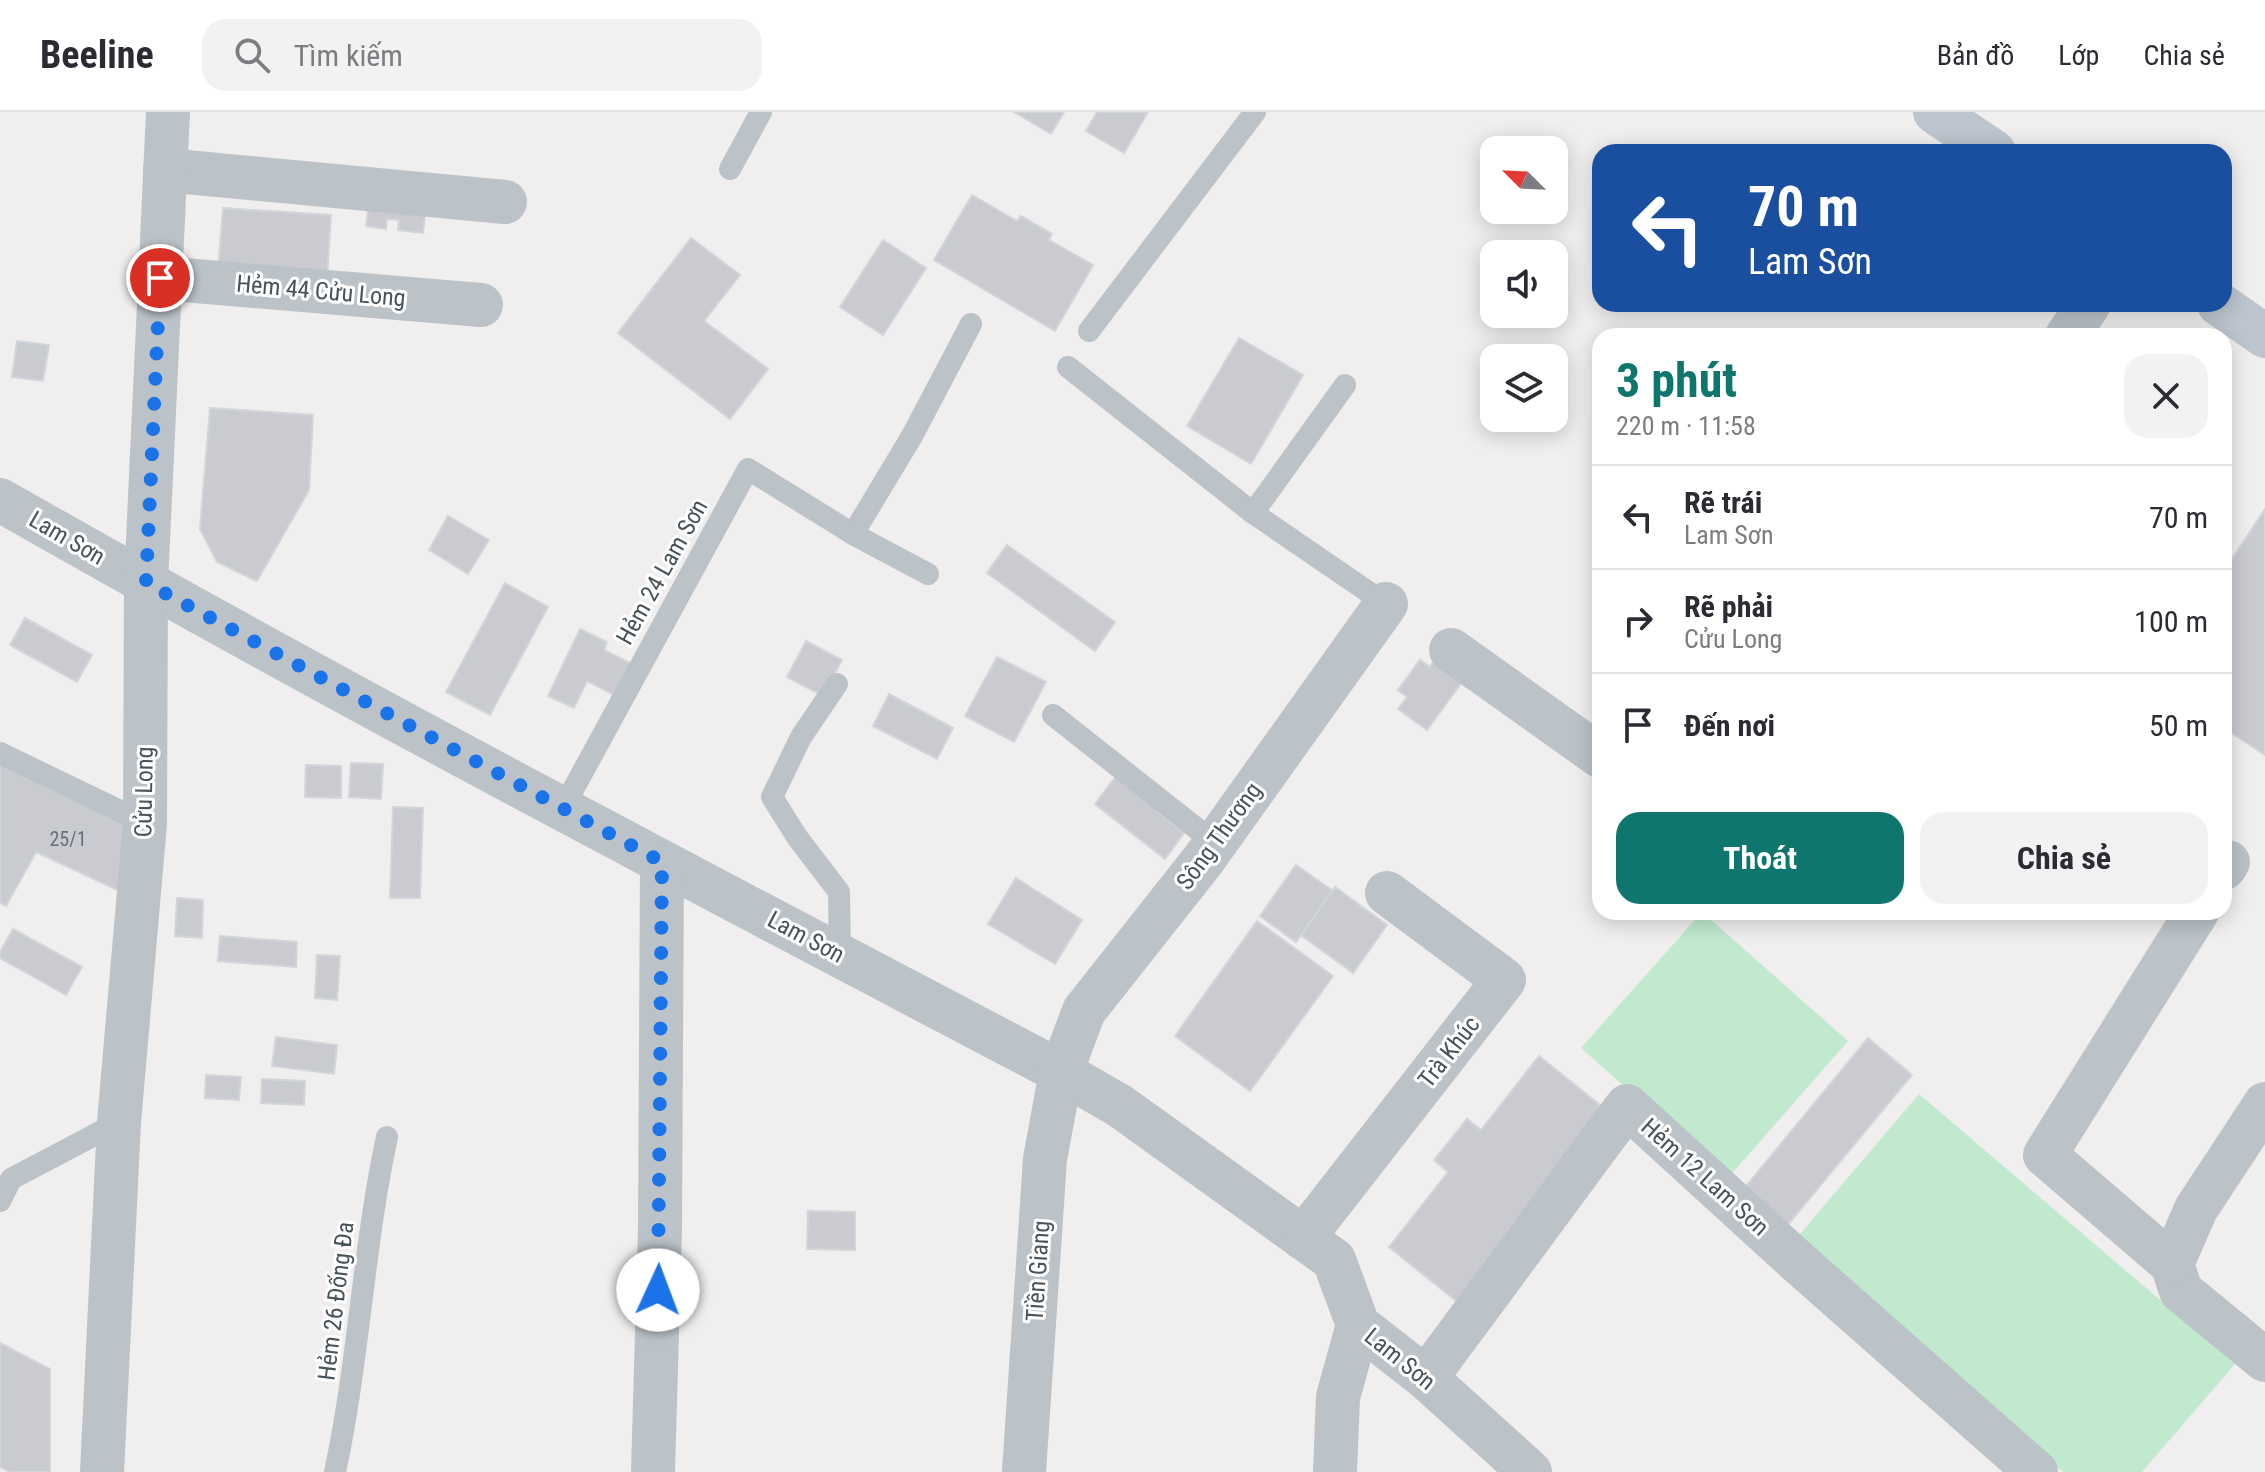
<!DOCTYPE html>
<html lang="vi">
<meta charset="utf-8">
<style>
body{margin:0;font-family:"Roboto Condensed",sans-serif;background:#f2f2f3;color:#2b2b33;height:100vh;display:flex;flex-direction:column;font-size:30px;white-space:nowrap}
*{box-sizing:border-box;margin:0}
p{font-size:26px;color:#7c7c81}
.icon{flex:none;width:44px;height:44px;fill:none;stroke:currentColor;stroke-width:2;stroke-linecap:round;stroke-linejoin:round}
.map{position:relative;flex:1;overflow:hidden}
.details{position:absolute;left:1592px;top:216px;width:640px;height:592px;display:flex;flex-direction:column;background:#fff;border-radius:24px;box-shadow:0 4px 20px #0003}
.details>*{flex:none}
.hud{position:absolute;left:1592px;top:32px;width:640px;height:168px;border-radius:24px;box-shadow:0 4px 20px #0003;background:#1a4fa0;color:#fff;overflow:hidden}
.needle{width:52px;rotate:294deg}
.controls{position:absolute;left:1480px;top:24px;display:grid;gap:16px}
.controls a{display:grid;place-items:center;width:88px;height:88px;border-radius:16px;background:#fff;box-shadow:0 4px 20px #0003;font-size:40px}
.pin{position:absolute;display:grid;place-items:center;width:68px;height:68px;color:#fff;margin:-34px;border:4px solid #fff;border-radius:50%;box-shadow:0 2px 8px #0007}
.me{position:absolute;width:88px;margin:-44px;rotate:2deg;stroke-linejoin:round;filter:drop-shadow(0 0 6px #0008)}
.turn{display:flex;align-items:center;gap:28px;height:168px;padding:0 24px;font-size:36px}
.turn .icon{width:104px;height:104px;stroke-width:2.5}
.turn b{display:block;font-size:56px;line-height:68px}
.round{display:grid;place-items:center;flex:none;width:84px;height:84px;border-radius:24px;background:#f2f2f3}
.summary{display:flex;align-items:center;justify-content:space-between;height:136px;padding:0 24px}
h1{font-size:48px;font-weight:700;line-height:60px;color:#0f766e}
.action{display:flex;gap:16px;margin-top:auto;padding:16px 24px}
.action a{flex:1;height:92px;border-radius:24px;background:#0f766e;color:#fff;font-size:32px;font-weight:700;line-height:92px;text-align:center}
.action a+a{background:#f2f2f3;color:#2b2b33}
ul{padding:0;list-style:none}
li{display:flex;align-items:center;gap:24px;height:104px;padding:0 24px;border-top:2px solid #e1e1e2}
li div{flex:1}
li b{display:block;font-size:30px}
li em{font-style:normal}
header{display:flex;align-items:center;gap:48px;box-sizing:border-box;height:112px;padding:0 40px;background:#fff;border-bottom:2px solid #e1e1e2}
header strong{font-size:38px}
nav{display:flex;gap:44px;margin-inline-start:auto;font-size:28px}
.search{width:560px;height:72px;background:#f2f2f3;display:flex;align-items:center;gap:20px;box-sizing:border-box;padding:0 28px;border-radius:24px;color:#7c7c81;font-size:30px}
.map>svg:first-child{display:block}
.green{fill:#c1e9ce}
.building{fill:#c9cbd0;stroke:#d2d5d9;stroke-width:2}
.lines{fill:none;stroke-linecap:round;stroke-linejoin:round}
.lane{stroke:#bbc3c9;stroke-width:22}
.street{stroke:#bbc3c9;stroke-width:44}
.secondary{stroke:#bcc5ce;stroke-width:44}
.route{stroke:#1a73e8;stroke-width:14;stroke-dasharray:0 25.2}
.labels{text-anchor:middle;dominant-baseline:central;stroke-width:6;stroke-linejoin:round;paint-order:stroke}
.number-label{font-size:20px;fill:#687077}
.street-label{font-size:24px;fill:#485259;stroke:#fff}
</style>
<header>
<strong>Beeline</strong>
<div class="search"><svg class="icon" aria-label="search" viewBox="0 0 24 24"><circle cx="10" cy="10" r="6"/><path d="M15 15l6 6"/></svg>Tìm kiếm</div>
<nav><a>Bản đồ</a><a>Lớp</a><a>Chia sẻ</a></nav>
</header>
<div class="map">
<svg width="2265" height="1360" viewBox="0 0 2265 1360">
<rect width="100%" height="100%" fill="#f0eeee"/>
<!-- green -->
<g class="green">
<polygon points="1702,800 1848,929 1728,1066 1581,936"/>
<polygon points="1919,982 2235,1252 2142,1360 2063,1360 1794,1129"/>
</g>
<!-- building -->
<g class="building">
<polygon points="1014,0 1064,0 1051,22"/>
<polygon points="1097,0 1148,0 1124,41 1086,19"/>
<polygon points="972,83 1017,109 1021,104 1052,122 1049,128 1093,153 1055,219 934,148"/>
<polygon points="369,89 426,95 423,121 398,118 399,108 387,107 386,117 366,114"/>
<polygon points="223,96 331,103 327,167 218,160"/>
<polygon points="691,126 740,163 704,209 768,257 730,307 618,221"/>
<polygon points="883,128 926,156 883,223 840,195"/>
<polygon points="1239,226 1303,263 1251,352 1187,314"/>
<polygon points="17,229 49,233 43,269 12,265"/>
<polygon points="210,296 313,303 309,378 257,469 217,450 200,417"/>
<polygon points="2265,397 2265,643 2224,616 2224,459"/>
<polygon points="448,404 489,428 468,462 429,438"/>
<polygon points="1007,433 1115,510 1095,539 987,461"/>
<polygon points="505,471 548,495 490,603 446,580"/>
<polygon points="25,506 92,543 77,570 10,533"/>
<polygon points="580,517 607,530 604,538 634,553 618,585 587,569 574,596 548,584"/>
<polygon points="806,529 842,548 823,584 787,565"/>
<polygon points="997,545 1046,570 1014,630 965,604"/>
<polygon points="1436,546 1464,567 1427,618 1398,597 1407,585 1398,578 1420,548 1430,555"/>
<polygon points="889,582 953,616 937,647 873,614"/>
<polygon points="0,651 137,714 130,784 36,740 6,794 0,791"/>
<polygon points="351,651 383,652 381,687 349,685"/>
<polygon points="1126,651 1158,700 1184,721 1165,747 1095,692"/>
<polygon points="306,653 341,654 341,686 305,685"/>
<polygon points="393,695 423,696 420,786 390,786"/>
<polygon points="1296,753 1333,779 1296,830 1260,804"/>
<polygon points="1016,766 1082,808 1055,852 988,812"/>
<polygon points="1335,775 1387,813 1353,861 1301,823"/>
<polygon points="177,786 203,788 202,826 175,824"/>
<polygon points="1257,809 1333,864 1250,979 1175,924"/>
<polygon points="13,817 82,855 66,883 0,846 0,840"/>
<polygon points="220,824 297,830 296,855 218,849"/>
<polygon points="317,843 340,844 337,888 315,886"/>
<polygon points="276,925 337,933 334,962 272,954"/>
<polygon points="1868,926 1912,963 1786,1115 1742,1079"/>
<polygon points="1539,944 1611,1002 1460,1192 1389,1135 1448,1060 1434,1048 1467,1007 1481,1018"/>
<polygon points="206,963 241,965 239,988 205,986"/>
<polygon points="262,967 305,969 304,993 261,991"/>
<polygon points="808,1099 855,1100 855,1138 807,1137"/>
<polygon points="0,1231 50,1257 50,1360 10,1360 0,1355"/>
</g>
<g class="lines">
<!-- lane -->
<g class="lane">
<polyline points="730,57 761,0"/>
<polyline points="1089,219 1255,0"/>
<polyline points="1068,255 1253,401 1386,492"/>
<polyline points="1253,401 1345,273"/>
<polyline points="853,422 912,324 971,212"/>
<polyline points="837,572 801,625 772,685 797,725 839,780 840,844"/>
<polyline points="1053,603 1215,731"/>
<polyline points="0,641 145,711"/>
<polyline points="563,696 748,357 853,422 928,462"/>
<polyline points="0,1089 11,1067 119,1010"/>
<path d="M335,1360C359,1249 363,1136 387,1025"/>
</g>
<!-- street -->
<g class="street">
<polyline points="165,58 505,90"/>
<polyline points="160,166 481,193"/>
<polyline points="2067,224 2089,192"/>
<path d="M0,388C349,587 705,773 1061,960L1120,994L1334,1148L1358,1213L1426,1266L1530,1360"/>
<polyline points="1451,538 1600,644"/>
<polyline points="2224,756 2228,750"/>
<polyline points="2265,992 2196,1097 2172,1152 2181,1179 2265,1248"/>
<polyline points="1303,1126 1504,868 1387,781"/>
<polyline points="2172,1152 2045,1043 2197,800"/>
<polyline points="1426,1266 1627,994 1799,1151 2036,1360"/>
<polyline points="102,1360 119,1010 145,711 146,471 168,0"/>
<polyline points="653,1360 660,1117 662,750"/>
<polyline points="1024,1360 1045,1047 1061,960 1084,899 1204,747 1386,492"/>
<polyline points="1335,1360 1338,1285 1358,1213"/>
</g>
<!-- secondary -->
<g class="secondary">
<polyline points="1935,0 1994,40"/>
<polyline points="2219,192 2265,224"/>
</g>
</g>
<g class="lines">
<!-- route -->
<polyline class="route" points="160,166 146,471 662,750 658,1178"/>
</g>
<g class="labels">
<!-- number labels -->
<g class="number-label">
<text x="68" y="727">25/1</text>
</g>
<!-- street labels -->
<g class="street-label">
<text transform="translate(321 179) rotate(5)">Hẻm 44 Cửu Long</text>
<text transform="translate(67 426) rotate(30)">Lam Sơn</text>
<text transform="translate(662 460) rotate(-61)">Hẻm 24 Lam Sơn</text>
<text transform="translate(144 680) rotate(-89)">Cửu Long</text>
<text transform="translate(1219 724) rotate(-54)">Sông Thương</text>
<text transform="translate(806 825) rotate(28)">Lam Sơn</text>
<text transform="translate(1449 940) rotate(-52)">Trà Khúc</text>
<text transform="translate(1705 1065) rotate(42)">Hẻm 12 Lam Sơn</text>
<text transform="translate(1038 1159) rotate(-86)">Tiền Giang</text>
<text transform="translate(336 1189) rotate(-83)">Hẻm 26 Đống Đa</text>
<text transform="translate(1400 1247) rotate(39)">Lam Sơn</text>
</g>
</g>
</svg>
<div class="controls">
<a><svg class="needle" viewBox="-14 -14 28 28"><path d="M0-13l5 13h-10z" fill="#e53935"/><path d="M0 13l5-13h-10z" fill="#7c7c81"/></svg></a>
<a><svg class="icon" aria-label="sound" viewBox="0 0 24 24"><path d="M4 9h4l5-4v14l-5-4H4zM17 9q2 3 0 6"/></svg></a>
<a><svg class="icon" aria-label="layers" viewBox="0 0 24 24"><path d="M12 4l9 5-9 5-9-5zM3 14l9 5 9-5"/></svg></a>
</div>
<div class="pin" style="left:160px;top:166px;background:#d93025"><svg class="icon" aria-label="arrive" viewBox="0 0 24 24"><path d="M6 21V4h12l-3 4 3 4H6"/></svg></div>
<svg class="me" style="left:658px;top:1178px" viewBox="-20 -20 40 40"><circle r="19" fill="#fff"/><path d="M0-13L10 11 0 6-10 11z" fill="#1a73e8"/></svg>
<div class="hud">
<div class="turn"><svg class="icon" aria-label="left" viewBox="0 0 24 24"><path d="M17 20v-9H6M10 6l-5 5 5 5"/></svg><div><b>70 m</b>Lam Sơn</div></div>
</div>
<section class="details">
<div class="summary"><div><h1>3 phút</h1><p>220 m · 11:58</p></div><a class="round"><svg class="icon" aria-label="close" viewBox="0 0 24 24"><path d="M6 6l12 12M18 6L6 18"/></svg></a></div>
<ul>
<li><svg class="icon" aria-label="left" viewBox="0 0 24 24"><path d="M17 20v-9H6M10 6l-5 5 5 5"/></svg><div><b>Rẽ trái</b><p>Lam Sơn</p></div><em>70 m</em></li>
<li><svg class="icon" aria-label="right" viewBox="0 0 24 24"><path d="M7 20v-9h11M14 6l5 5-5 5"/></svg><div><b>Rẽ phải</b><p>Cửu Long</p></div><em>100 m</em></li>
<li><svg class="icon" aria-label="arrive" viewBox="0 0 24 24"><path d="M6 21V4h12l-3 4 3 4H6"/></svg><div><b>Đến nơi</b></div><em>50 m</em></li>
</ul>
<div class="action"><a>Thoát</a><a>Chia sẻ</a></div>
</section>
</div>
